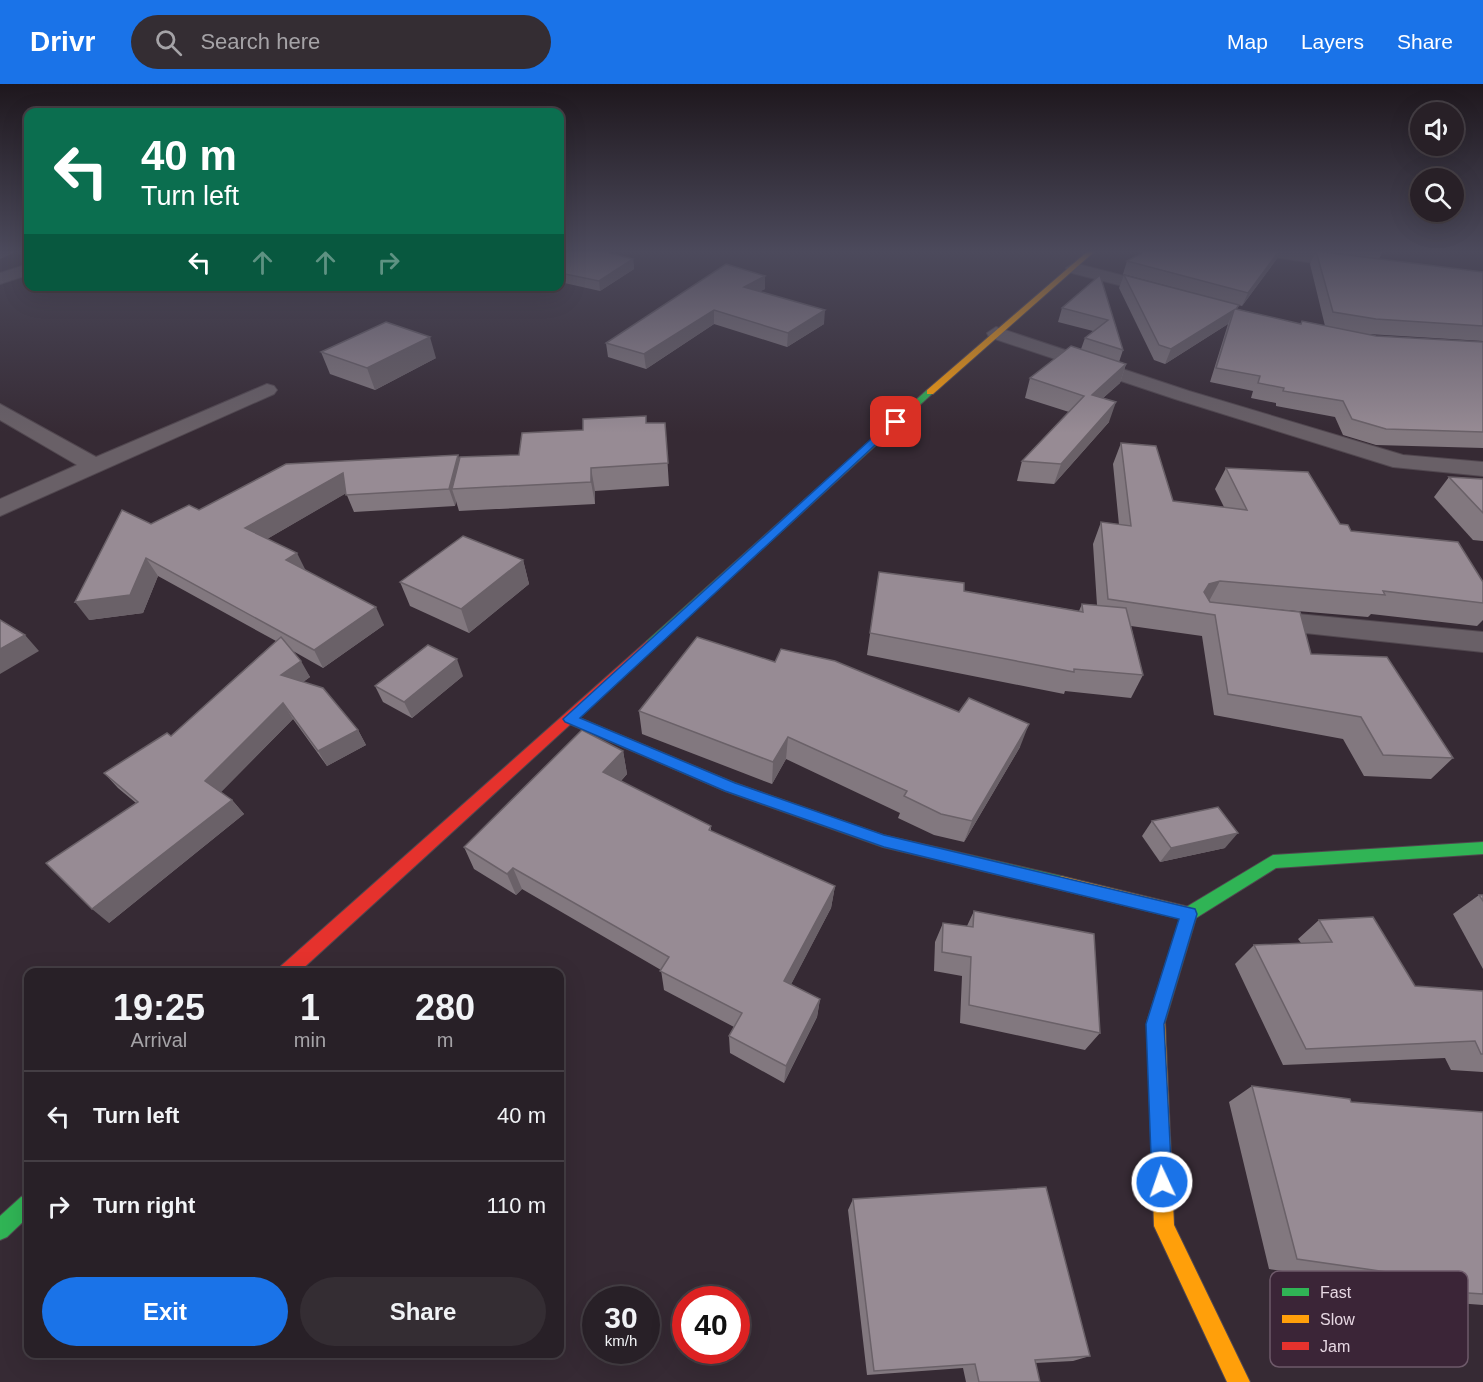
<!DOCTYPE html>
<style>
body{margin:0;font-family:Arial,sans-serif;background:#342d33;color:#f1f3f6;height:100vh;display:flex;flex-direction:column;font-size:22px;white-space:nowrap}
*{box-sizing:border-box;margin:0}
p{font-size:20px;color:#a5a3a7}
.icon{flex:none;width:33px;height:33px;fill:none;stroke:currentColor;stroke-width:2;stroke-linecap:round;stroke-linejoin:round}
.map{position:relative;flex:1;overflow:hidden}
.drawer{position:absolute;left:24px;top:884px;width:540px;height:390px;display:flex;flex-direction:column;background:#282027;border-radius:12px;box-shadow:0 6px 24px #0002,0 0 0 2px #443e44}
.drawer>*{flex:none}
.hud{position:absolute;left:24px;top:24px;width:540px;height:183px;border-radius:12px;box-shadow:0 6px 24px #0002,0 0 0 2px #443e44;background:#0b6e4f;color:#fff;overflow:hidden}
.controls{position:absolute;left:1410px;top:18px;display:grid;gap:12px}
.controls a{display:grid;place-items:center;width:54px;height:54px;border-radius:50%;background:#282027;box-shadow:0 6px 24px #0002,0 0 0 2px #443e44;font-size:30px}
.speed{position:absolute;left:582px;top:1202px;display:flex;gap:12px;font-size:30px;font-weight:700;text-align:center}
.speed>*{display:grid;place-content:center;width:78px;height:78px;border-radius:50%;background:#282027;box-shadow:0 6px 24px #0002,0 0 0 2px #443e44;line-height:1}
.speed small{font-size:15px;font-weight:400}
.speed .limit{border:9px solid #d22;background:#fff;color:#111}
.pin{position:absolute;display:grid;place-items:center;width:51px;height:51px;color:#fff;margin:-26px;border-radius:12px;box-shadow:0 3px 9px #0006}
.me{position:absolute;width:66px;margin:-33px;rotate:357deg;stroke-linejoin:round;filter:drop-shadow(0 0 4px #0008)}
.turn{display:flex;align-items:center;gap:21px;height:126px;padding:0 18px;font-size:27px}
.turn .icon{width:78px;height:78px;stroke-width:2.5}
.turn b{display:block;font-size:42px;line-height:51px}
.lanes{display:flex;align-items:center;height:57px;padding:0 18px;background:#0003;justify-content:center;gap:30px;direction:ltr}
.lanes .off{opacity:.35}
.eta{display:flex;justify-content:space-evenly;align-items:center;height:102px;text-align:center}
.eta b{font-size:36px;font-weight:600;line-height:42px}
.primary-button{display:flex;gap:12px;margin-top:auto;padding:12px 18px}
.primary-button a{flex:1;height:69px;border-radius:36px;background:#1a73e8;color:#fff;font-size:24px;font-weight:600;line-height:69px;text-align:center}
.primary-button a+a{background:#342d33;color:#f1f3f6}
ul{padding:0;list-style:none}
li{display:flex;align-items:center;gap:18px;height:90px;padding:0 18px;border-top:2px solid #443e44}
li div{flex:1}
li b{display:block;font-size:22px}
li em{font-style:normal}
header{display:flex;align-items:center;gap:36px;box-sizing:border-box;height:84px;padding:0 30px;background:#1a73e8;color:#fff}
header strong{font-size:28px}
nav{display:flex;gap:33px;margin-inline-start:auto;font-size:21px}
.search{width:420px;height:54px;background:#342d33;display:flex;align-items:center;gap:15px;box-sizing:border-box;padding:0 21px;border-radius:33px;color:#a5a3a7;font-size:22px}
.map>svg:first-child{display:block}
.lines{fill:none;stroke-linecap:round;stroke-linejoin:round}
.street-casing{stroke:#51474f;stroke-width:2}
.fast-casing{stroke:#51474f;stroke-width:2}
.slow-casing{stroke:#51474f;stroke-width:2}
.jam-casing{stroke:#51474f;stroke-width:2}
.street{fill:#696067;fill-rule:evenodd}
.fast{fill:#30b455;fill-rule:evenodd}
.slow{fill:#ff9f0a;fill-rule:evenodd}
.jam{fill:#e5322d;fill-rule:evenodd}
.wall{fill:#82787f}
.shaded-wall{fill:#6a6168}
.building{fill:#978b94;stroke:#6a6168;stroke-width:1.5}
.route{fill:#1a73e8;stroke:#114b97;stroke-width:1.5}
.key{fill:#3b2537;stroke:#6e5a6a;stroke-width:1.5}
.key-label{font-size:16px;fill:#e6d7e2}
</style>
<header>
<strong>Drivr</strong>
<div class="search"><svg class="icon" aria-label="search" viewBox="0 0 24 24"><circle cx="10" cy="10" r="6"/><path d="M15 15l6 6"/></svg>Search here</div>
<nav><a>Map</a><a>Layers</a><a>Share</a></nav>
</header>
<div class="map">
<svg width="1483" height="1298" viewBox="0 0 1483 1298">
<rect width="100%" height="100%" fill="#362a34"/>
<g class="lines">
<defs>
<g id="street">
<path d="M1256,167C1275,167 1356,167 1366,180L1358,185L1264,172Z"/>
<polygon points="1074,179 1171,204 1174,208 1165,213 1068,188 1066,184"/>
<polygon points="28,180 28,191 0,200 0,189"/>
<polygon points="996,243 1189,307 1403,371 1483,378 1483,392 1393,383 1175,315 989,253 987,249"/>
<polygon points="267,300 274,302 277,306 274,310 0,432 0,415 77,381 0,336 0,320 96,373"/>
<polygon points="1258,526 1483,548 1483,568 1248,543 1243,536 1248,529"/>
</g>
<g id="fast">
<polygon points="927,306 934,308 655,563 647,563 645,560 647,557"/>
<polygon points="570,630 735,699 883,751 1061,792 1067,794 1069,799 1067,804 1061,806 883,763 725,707 565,638 563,635 565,632"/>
<polygon points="1483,758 1483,770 1276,784 1196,834 1165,938 1162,944 1156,947 1150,944 1147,938 1183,825 1273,771"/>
<polygon points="28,1110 28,1133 7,1153 0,1156 0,1132 21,1113"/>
</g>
<g id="slow">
<polygon points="1088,167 1095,167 933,310 927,310 927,306"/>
<polygon points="1061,792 1189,823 1195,825 1197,830 1195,835 1189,837 1061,806 1055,804 1053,799 1055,794"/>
<polygon points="1156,929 1162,932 1165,938 1174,1141 1250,1298 1227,1298 1154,1142 1147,938 1150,932"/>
</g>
<polygon id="jam" points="651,556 657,560 655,563 299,888 279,888 281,882 647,557"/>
</defs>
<!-- street casing -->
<use href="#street" class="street-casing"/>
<!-- fast casing -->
<use href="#fast" class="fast-casing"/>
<!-- slow casing -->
<use href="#slow" class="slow-casing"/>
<!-- jam casing -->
<use href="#jam" class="jam-casing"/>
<!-- street -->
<use href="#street" class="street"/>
<!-- fast -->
<use href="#fast" class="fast"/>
<!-- slow -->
<use href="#slow" class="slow"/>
<!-- jam -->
<use href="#jam" class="jam"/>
</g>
<!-- wall -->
<g class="wall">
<polygon points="1140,167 1280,167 1276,176 1242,222 1123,190 1127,177 1140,171"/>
<polygon points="1316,167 1370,174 1324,167 1383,167 1379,175 1483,188 1483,257 1368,250 1376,252 1483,258 1483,364 1376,361 1343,351 1335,333 1276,322 1276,319 1251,314 1253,307 1210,298 1228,240 1165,280 1154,276 1119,204 1124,191 1239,221 1237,225 1301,240 1325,242 1310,180"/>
<polygon points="560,171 633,175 634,185 600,207 560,198"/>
<polygon points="1100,191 1123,266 1119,278 1126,280 1120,299 1103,314 1109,338 1054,400 1017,397 1022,377 1069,328 1025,314 1030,294 1081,265 1085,254 1093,247 1058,238 1062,224"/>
<polygon points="765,192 765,205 760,207 824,240 787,263 714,240 646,285 608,273 606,259"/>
<polygon points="321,268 436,274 375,306 330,290"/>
<polygon points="646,332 646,339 665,339 669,402 595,407 595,420 459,427 456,417 455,422 354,428 346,409 267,455 306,487 384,541 323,584 293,567 310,593 303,598 358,646 366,661 327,682 293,635 221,708 232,716 244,730 109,839 136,719 118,704 104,689 171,652 276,557 158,492 143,529 89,536 151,440 199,426 458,371 459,377 519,371 583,346"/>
<polygon points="1121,359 1173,417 1224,423 1215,405 1226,384 1340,440 1351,447 1483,498 1483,536 1477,542 1371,530 1368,533 1261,524 1311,570 1453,674 1431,695 1364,692 1343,655 1214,631 1202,552 1131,542 1143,591 1131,614 1065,607 1064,610 867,571 879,488 964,507 1079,527 1082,520 1097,521 1093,460 1101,438 1119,441 1113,380"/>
<polygon points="1449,393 1483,395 1483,457 1473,456 1434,413"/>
<polygon points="523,476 529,500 469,549 410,522 400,498"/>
<polygon points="463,592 412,634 383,618 375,602"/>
<polygon points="639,627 1020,663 964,758 934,751 898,734 900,729 786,675 772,700 642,650"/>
<polygon points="623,667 627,690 621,697 711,742 711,747 835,802 831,824 791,900 820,915 817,933 784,999 730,969 729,952 734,943 664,906 661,886 522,805 516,811 474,785 464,763"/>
<polygon points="1152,737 1225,764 1160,778 1142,752"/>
<polygon points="1479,811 1483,811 1483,885 1453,830"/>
<polygon points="974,827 1100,949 1085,966 960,939 962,892 934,887 935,858 943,839 967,842"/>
<polygon points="1319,836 1415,902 1483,907 1483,988 1451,986 1445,974 1283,981 1235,880 1254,861 1301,859 1298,855"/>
<polygon points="1252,1002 1351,1018 1483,1028 1483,1221 1417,1216 1413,1206 1269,1185 1229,1018"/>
<polygon points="853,1115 1090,1272 1073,1277 1035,1279 1040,1298 966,1298 963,1284 867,1291 848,1126"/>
</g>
<!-- shaded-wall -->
<g class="shaded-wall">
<polygon points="0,167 18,167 0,175"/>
<polygon points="1279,167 1280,167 1276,176 1242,222 1248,209"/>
<polygon points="633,175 634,185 600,207 599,197"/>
<polygon points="765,192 765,205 744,216 744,203"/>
<polygon points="714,226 714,240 646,285 644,270"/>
<polygon points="825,226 824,240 787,263 788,249"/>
<polygon points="1234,226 1228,240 1165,280 1171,265"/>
<polygon points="430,253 436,274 375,306 367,284"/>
<polygon points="1126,280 1120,299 1085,330 1092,311"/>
<polygon points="1116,318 1109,338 1054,400 1061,380"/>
<polygon points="458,371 462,388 452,405 456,417 455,422 449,405"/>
<polygon points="591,384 595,407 595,420 591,398"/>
<polygon points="343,389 350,407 255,462 245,444"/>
<polygon points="297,469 306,487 286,476"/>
<polygon points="146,474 158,492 143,529 89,536 75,518"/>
<polygon points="523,476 529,500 469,549 461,525"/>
<polygon points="1220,497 1208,519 1197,522 1192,530 1209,500"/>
<polygon points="376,523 384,541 323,584 314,566"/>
<polygon points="25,551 39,567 0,590 0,565"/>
<polygon points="457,575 463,592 412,634 404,618"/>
<polygon points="301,577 310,593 291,607 281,591"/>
<polygon points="283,619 293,635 217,712 205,697"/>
<polygon points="1029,640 1020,663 964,758 972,737"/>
<polygon points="358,646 366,661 327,682 318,667"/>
<polygon points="788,653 786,675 772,700 773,678"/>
<polygon points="623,667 627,690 608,711 603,688"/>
<polygon points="232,716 244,730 109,839 92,825"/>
<polygon points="1238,749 1225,764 1160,778 1171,764"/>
<polygon points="513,784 522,805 516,811 507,790"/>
<polygon points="835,802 831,824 783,916 784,897"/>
<polygon points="820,915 817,933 784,999 786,982"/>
</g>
<!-- building -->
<g class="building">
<polygon points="566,167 602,167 633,175 599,197 560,189 560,171"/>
<polygon points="1142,167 1279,167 1248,209 1127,177 1142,169"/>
<polygon points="1316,167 1483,188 1483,242 1376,235 1333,228"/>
<polygon points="726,180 765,192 744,203 825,226 788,249 714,226 644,270 606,259"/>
<polygon points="1100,191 1123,266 1085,254 1108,236 1062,224"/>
<polygon points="1124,191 1239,221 1236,225 1301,240 1302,237 1376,252 1483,258 1483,348 1386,345 1352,335 1343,317 1283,307 1284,304 1258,299 1260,292 1216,284 1234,226 1171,265 1159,261"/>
<polygon points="386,238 430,253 367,284 321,268"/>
<polygon points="1071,262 1126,280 1092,311 1116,318 1061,380 1022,377 1084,312 1030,294"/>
<polygon points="646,332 646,339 665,339 668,379 591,384 591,398 452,405 460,373 519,371 522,349 583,346 583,335"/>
<polygon points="1121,359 1156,362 1173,417 1247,426 1226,384 1308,388 1340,440 1348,441 1351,447 1458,458 1483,498 1483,519 1383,507 1385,511 1220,497 1209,500 1204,508 1210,518 1300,528 1311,570 1387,573 1453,674 1383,671 1361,633 1228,610 1215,531 1108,515 1101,438 1131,442"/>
<polygon points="458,371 449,405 346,411 343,389 245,444 297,469 286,476 376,523 314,566 146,474 130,511 75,518 122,426 151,440 189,421 199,426 286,380"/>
<polygon points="1449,393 1483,395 1483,429"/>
<polygon points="463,452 523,476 461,525 400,498"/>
<polygon points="879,488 964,499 964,507 1083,528 1082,520 1126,524 1143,591 1074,585 1074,588 870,549"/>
<polygon points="0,536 25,551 0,565"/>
<polygon points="281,553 301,577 281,591 323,604 358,646 318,667 283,619 205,697 232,716 92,825 46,779 138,718 104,689 167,649 171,652"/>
<polygon points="697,553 775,578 781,565 835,577 959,628 969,614 1029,640 972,737 941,730 904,712 907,707 788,653 773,678 639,627"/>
<polygon points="428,561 457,575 404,618 375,602"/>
<polygon points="582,646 623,667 603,688 711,742 709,746 835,802 784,897 820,915 786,982 729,952 742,929 660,887 669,873 513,784 507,790 464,763"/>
<polygon points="1218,723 1238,749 1171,764 1152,737"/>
<polygon points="1479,811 1483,811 1483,817"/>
<polygon points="974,827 1094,850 1100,949 969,921 971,873 942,868 943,839 973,843"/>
<polygon points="1373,833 1415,902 1483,907 1483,970 1481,970 1475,957 1306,965 1254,861 1332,858 1319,836"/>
<polygon points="1252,1002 1350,1015 1351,1018 1483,1028 1483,1210 1453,1208 1449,1197 1297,1175"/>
<polygon points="1046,1103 1090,1272 1035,1276 1040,1298 979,1298 975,1280 874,1287 853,1115"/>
</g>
<!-- sky -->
<linearGradient id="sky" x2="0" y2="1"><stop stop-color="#1e171d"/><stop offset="0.48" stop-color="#4c4a5c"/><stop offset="1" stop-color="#4c4a5c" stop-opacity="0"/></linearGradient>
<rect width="1483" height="349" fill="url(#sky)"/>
<!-- route -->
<polygon class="route" points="892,336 900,338 580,634 735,699 884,751 1195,825 1197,830 1164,940 1172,1098 1169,1105 1162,1108 1155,1105 1152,1098 1146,940 1179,835 884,763 725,707 565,638 563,635"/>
<!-- legend -->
<rect x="1270" y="1187" width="198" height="96" rx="9" class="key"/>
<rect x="1282" y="1204" width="27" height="8" fill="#30b455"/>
<rect x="1282" y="1231" width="27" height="8" fill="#ff9f0a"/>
<rect x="1282" y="1258" width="27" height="8" fill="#e5322d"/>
<g class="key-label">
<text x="1320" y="1214">Fast</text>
<text x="1320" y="1241">Slow</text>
<text x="1320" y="1268">Jam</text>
</g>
</svg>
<div class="controls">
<a><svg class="icon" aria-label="sound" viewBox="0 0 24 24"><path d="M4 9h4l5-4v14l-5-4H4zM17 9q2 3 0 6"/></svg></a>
<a><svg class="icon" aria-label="search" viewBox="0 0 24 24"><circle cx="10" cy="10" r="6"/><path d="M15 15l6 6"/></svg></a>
</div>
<div class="speed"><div>30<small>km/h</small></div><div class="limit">40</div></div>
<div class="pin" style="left:896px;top:338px;background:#d93025"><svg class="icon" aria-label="arrive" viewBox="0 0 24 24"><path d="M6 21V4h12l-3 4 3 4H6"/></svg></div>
<svg class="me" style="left:1162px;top:1098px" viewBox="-20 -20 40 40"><circle r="17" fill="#1a73e8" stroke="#fff" stroke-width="3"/><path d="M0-11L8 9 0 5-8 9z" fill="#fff"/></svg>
<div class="hud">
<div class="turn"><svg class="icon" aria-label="left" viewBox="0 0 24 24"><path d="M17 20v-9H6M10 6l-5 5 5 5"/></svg><div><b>40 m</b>Turn left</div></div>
<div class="lanes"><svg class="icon" aria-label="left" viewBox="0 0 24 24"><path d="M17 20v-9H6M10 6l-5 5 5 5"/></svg><svg class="icon off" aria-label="ahead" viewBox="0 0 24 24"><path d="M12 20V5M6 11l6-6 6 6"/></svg><svg class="icon off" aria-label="ahead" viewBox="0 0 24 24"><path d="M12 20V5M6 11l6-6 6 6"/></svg><svg class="icon off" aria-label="right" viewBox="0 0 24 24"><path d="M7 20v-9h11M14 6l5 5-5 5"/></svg></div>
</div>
<section class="drawer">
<div class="eta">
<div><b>19:25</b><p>Arrival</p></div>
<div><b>1</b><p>min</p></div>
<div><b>280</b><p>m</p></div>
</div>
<ul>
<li><svg class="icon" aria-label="left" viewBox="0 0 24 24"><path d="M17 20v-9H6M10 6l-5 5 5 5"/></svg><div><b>Turn left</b></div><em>40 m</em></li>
<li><svg class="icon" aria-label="right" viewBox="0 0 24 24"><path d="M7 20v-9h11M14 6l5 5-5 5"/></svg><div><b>Turn right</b></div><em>110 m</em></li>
</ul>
<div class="primary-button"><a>Exit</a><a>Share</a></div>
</section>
</div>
